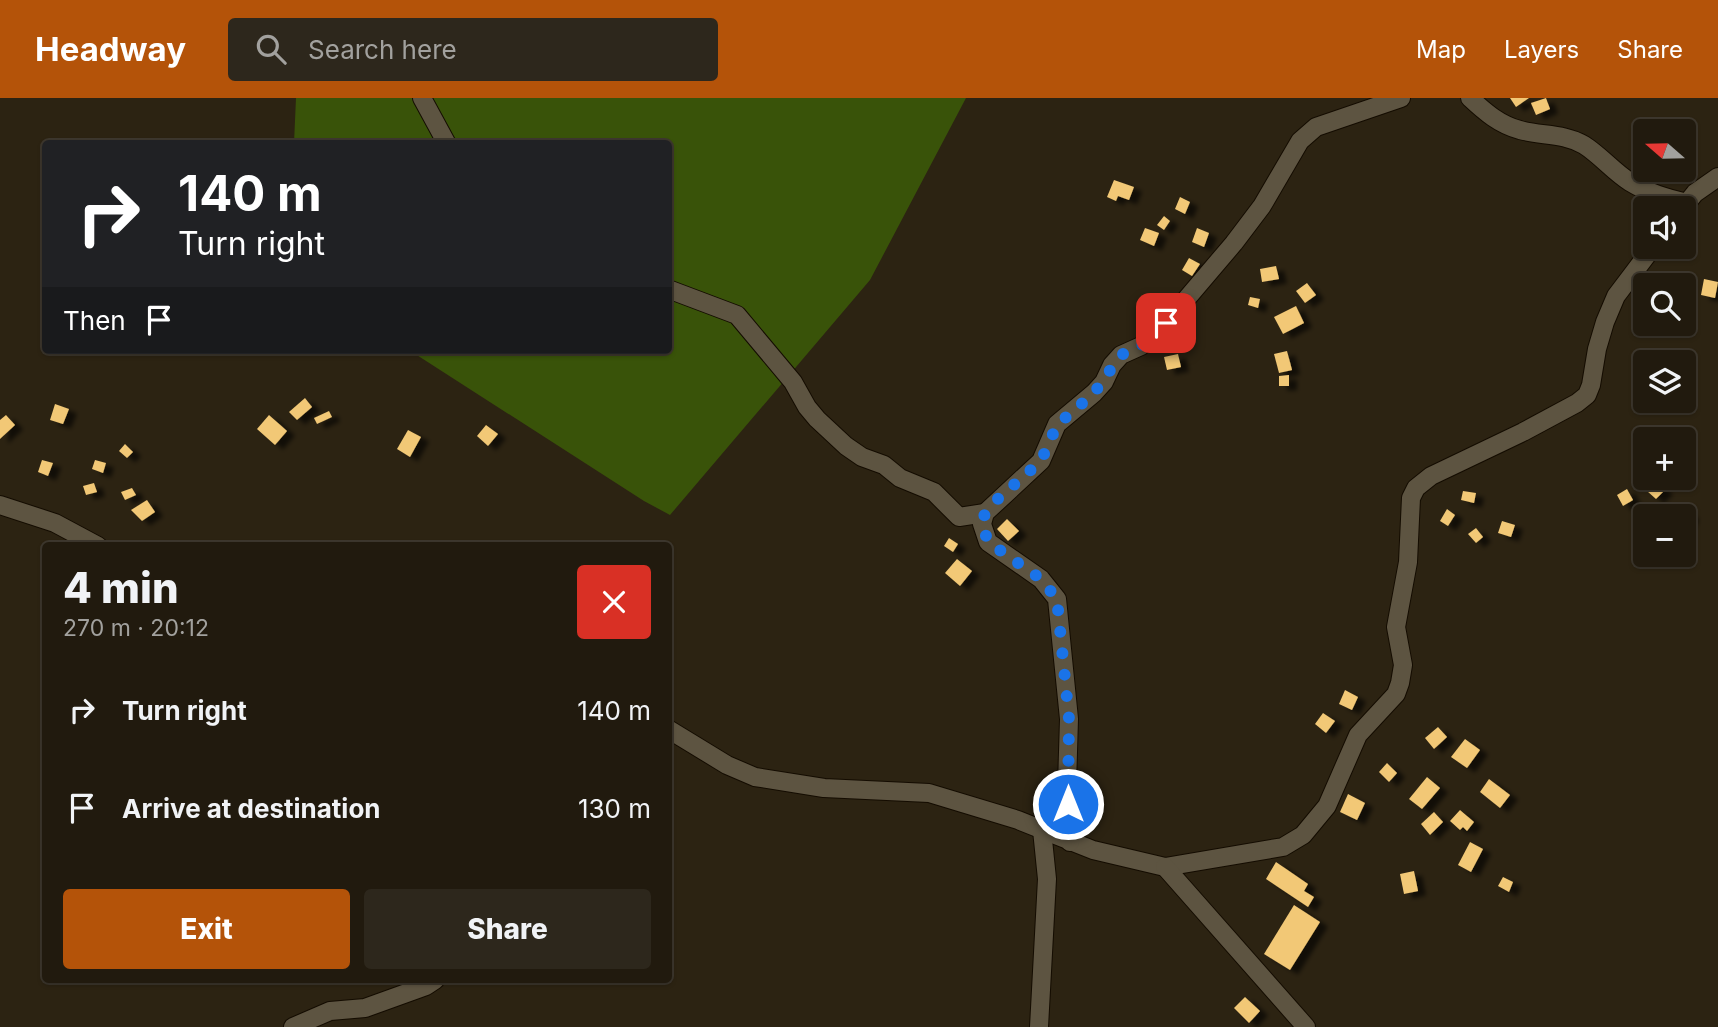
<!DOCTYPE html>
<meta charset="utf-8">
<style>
body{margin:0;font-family:Inter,sans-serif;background:#2d271c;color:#f1f3f6;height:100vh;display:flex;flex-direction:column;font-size:26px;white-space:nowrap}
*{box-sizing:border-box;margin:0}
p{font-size:23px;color:#a2a19e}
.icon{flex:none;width:38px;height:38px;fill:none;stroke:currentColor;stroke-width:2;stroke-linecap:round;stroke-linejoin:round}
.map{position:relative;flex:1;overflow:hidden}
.details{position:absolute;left:42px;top:444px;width:630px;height:441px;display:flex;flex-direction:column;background:#211a0e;border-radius:7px;box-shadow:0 2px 5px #0004,0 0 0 2px #3e382e}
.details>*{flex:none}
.hud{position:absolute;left:42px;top:42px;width:630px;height:214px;border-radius:7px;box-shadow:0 2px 5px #0004,0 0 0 2px #3e382e;background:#202124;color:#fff;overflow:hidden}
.needle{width:46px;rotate:290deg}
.controls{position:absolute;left:1633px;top:21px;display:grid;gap:14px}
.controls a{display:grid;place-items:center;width:63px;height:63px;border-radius:7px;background:#211a0e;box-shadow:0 2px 5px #0004,0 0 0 2px #3e382e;font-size:35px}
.pin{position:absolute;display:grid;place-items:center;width:60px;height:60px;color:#fff;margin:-30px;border-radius:14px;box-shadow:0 4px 10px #0006}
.me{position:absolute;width:77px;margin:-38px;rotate:0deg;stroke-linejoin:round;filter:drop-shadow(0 0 5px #0008)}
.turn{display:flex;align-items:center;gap:24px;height:147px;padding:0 21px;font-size:32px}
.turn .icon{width:91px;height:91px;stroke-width:2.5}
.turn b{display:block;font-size:49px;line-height:60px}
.then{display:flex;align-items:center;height:66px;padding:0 21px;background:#0003;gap:14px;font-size:26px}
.round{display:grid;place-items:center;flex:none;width:74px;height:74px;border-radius:7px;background:#2d271c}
.overview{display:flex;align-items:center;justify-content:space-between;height:119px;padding:0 21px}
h1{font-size:42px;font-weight:800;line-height:52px}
.button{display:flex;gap:14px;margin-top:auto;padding:14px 21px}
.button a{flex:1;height:80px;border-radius:7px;background:#b45309;color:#fff;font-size:28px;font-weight:800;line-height:80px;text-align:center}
.button a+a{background:#2d271c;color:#f1f3f6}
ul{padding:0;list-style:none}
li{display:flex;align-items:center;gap:21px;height:98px;padding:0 21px}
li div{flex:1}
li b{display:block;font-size:26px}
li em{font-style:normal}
header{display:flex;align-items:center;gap:42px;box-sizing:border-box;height:98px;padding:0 35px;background:#b45309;color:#fff}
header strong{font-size:33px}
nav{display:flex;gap:38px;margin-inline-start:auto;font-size:24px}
.search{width:490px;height:63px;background:#2d271c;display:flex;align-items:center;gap:18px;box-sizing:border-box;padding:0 24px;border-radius:7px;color:#a2a19e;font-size:26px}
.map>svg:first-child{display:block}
.green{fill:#395309}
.building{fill:#f2c876;filter:url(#shadow)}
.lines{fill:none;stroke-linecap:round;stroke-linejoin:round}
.minor-casing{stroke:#140c01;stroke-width:20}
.minor{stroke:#5d5441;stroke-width:18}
.route{stroke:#1a73e8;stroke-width:12;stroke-dasharray:0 21.6}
</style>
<header>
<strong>Headway</strong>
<div class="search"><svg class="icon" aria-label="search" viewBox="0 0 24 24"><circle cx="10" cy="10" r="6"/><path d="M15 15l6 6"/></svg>Search here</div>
<nav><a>Map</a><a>Layers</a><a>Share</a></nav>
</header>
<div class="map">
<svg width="1718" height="929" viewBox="0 0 1718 929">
<defs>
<filter id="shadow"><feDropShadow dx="8" dy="4.5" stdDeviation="2" flood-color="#0009"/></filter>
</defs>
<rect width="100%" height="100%" fill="#2c2312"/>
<!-- green -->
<polygon class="green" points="296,0 966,0 870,182 670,417 644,403 409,252 668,252 668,46 294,45"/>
<!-- building -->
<g class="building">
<polygon points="1510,0 1529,0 1516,9"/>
<polygon points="1546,0 1550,11 1536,17 1531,5"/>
<polygon points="1114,82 1134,89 1129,102 1118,98 1116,103 1107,99"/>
<polygon points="1180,99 1190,104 1185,116 1175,111"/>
<polygon points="1164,118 1170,123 1164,132 1157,127"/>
<polygon points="1145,130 1159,135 1154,148 1140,142"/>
<polygon points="1197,130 1209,135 1204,149 1192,144"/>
<polygon points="1189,160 1200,166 1192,178 1182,172"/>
<polygon points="1276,168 1279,181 1262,184 1260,171"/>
<polygon points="1704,181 1718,184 1715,200 1701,197"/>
<polygon points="1307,185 1316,197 1305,205 1296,193"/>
<polygon points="1250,199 1260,201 1258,210 1248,207"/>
<polygon points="1151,203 1159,216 1151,221 1143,209"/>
<polygon points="1296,208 1304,225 1283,236 1274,219"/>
<polygon points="1287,253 1292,272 1279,275 1274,256"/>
<polygon points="1178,256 1181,269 1167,272 1164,259"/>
<polygon points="1289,277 1289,288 1279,288 1279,278"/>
<polygon points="305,300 312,309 297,322 289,314"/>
<polygon points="55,306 69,311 63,326 50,322"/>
<polygon points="329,313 332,319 317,326 314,320"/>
<polygon points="6,317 15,327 0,341 0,322"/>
<polygon points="269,317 287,333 275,347 257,331"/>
<polygon points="486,327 498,336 488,348 477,338"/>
<polygon points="408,332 421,339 410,359 397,351"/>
<polygon points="125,346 133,354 127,360 119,353"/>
<polygon points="42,362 53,365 48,378 38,374"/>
<polygon points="95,362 106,365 103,375 92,371"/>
<polygon points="1656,384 1665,392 1656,401 1647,393"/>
<polygon points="94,385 97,394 86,397 83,388"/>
<polygon points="132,390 136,397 125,402 121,394"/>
<polygon points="1627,391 1633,402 1623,408 1617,397"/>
<polygon points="1463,393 1476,395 1474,405 1461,402"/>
<polygon points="147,402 155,414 142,423 131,412"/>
<polygon points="1447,411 1455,417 1448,428 1440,423"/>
<polygon points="1681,411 1691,417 1684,431 1684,418 1676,418"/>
<polygon points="1007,421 1019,433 1008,443 997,431"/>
<polygon points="1502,423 1515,427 1511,439 1498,435"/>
<polygon points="1476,430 1483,439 1476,445 1468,436"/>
<polygon points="949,440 958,446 953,454 944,448"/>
<polygon points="957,461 972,473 960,488 945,475"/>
<polygon points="1345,592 1358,599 1352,612 1339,606"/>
<polygon points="1323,615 1335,623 1326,635 1315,626"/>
<polygon points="1438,629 1447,639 1434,651 1425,640"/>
<polygon points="1465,641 1480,652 1467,670 1451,659"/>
<polygon points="1387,665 1397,675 1389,684 1379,674"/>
<polygon points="1427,679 1440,690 1422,711 1409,701"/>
<polygon points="1489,681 1510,697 1500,710 1480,694"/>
<polygon points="1348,696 1365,705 1357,722 1340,714"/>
<polygon points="1460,712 1474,724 1467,733 1463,729 1460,732 1450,723"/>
<polygon points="1434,714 1443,724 1430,737 1421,726"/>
<polygon points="1470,744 1483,751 1471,774 1458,767"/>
<polygon points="1276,764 1308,786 1304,793 1314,799 1308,809 1266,781"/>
<polygon points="1414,773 1418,793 1404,796 1400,776"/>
<polygon points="1503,779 1513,784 1509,794 1498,788"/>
<polygon points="1294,807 1320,824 1290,872 1264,856"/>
<polygon points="1245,899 1260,913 1249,925 1234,910"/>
</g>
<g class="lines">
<defs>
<g id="minor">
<polyline points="422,0 447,46"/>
<path d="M1470,0C1485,14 1500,27 1520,32C1541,38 1564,35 1584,47C1600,57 1614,74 1630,84C1648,95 1667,100 1687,105"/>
<polyline points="1683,110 1695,95 1718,79"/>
<polyline points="668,191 737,217 793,284 807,309 817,321 846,348 862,359 884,367 900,380 934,394 959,419 985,415"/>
<polyline points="0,407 55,425 98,448"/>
<polyline points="668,631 727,667 755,679 824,690 929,695 1018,722 1093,752 1165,769 1283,749 1303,737 1327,708 1358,637 1396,596 1400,585 1403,567 1396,529 1408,464 1411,400 1416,390 1431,378 1523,334 1577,305 1587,297 1591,287 1597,251 1605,224 1616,198 1653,149"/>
<polyline points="1070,744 1067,687 1069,621 1057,501 1041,481 988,444 982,426 985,415 1041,363 1057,326 1094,295 1104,284 1112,267 1121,257 1141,248 1166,225 1234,145 1262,108 1300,43 1316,29 1401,0"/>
<polyline points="1165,769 1306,929"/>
<polyline points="293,929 330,913 365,910 426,888 435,882"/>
<polyline points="1039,929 1047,781 1042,732"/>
</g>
</defs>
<!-- minor casing -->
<use href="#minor" class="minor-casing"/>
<!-- minor -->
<use href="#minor" class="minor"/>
</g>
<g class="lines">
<!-- route -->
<polyline class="route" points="1068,706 1069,621 1057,501 1041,481 988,444 982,426 985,415 991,407 1041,363 1057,327 1094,295 1121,257 1141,248 1166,225"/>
</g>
</svg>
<div class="controls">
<a><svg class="needle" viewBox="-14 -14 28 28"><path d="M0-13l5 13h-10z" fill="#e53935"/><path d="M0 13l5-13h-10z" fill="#a2a19e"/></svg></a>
<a><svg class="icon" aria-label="sound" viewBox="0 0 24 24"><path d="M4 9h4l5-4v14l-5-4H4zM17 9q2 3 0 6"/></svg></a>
<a><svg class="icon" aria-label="search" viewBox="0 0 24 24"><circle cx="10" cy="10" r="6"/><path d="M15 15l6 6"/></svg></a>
<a><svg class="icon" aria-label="layers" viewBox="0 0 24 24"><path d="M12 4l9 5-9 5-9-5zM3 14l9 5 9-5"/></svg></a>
<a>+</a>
<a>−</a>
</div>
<div class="pin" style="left:1166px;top:225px;background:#d93025"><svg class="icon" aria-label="arrive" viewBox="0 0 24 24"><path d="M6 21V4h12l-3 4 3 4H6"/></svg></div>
<svg class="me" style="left:1068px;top:706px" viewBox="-20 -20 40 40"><circle r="17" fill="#1a73e8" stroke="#fff" stroke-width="3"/><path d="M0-11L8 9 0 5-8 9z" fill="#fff"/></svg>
<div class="hud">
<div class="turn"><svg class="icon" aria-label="right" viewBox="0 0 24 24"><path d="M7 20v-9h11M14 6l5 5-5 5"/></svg><div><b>140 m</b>Turn right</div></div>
<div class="then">Then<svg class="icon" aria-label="arrive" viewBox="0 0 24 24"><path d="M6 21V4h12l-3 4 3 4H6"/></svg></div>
</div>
<section class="details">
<div class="overview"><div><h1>4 min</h1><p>270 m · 20:12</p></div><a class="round" style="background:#d93025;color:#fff"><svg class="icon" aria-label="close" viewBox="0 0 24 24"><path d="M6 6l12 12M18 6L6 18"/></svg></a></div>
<ul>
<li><svg class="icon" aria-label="right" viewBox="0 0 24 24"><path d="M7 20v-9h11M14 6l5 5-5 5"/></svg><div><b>Turn right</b></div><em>140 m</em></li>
<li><svg class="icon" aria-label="arrive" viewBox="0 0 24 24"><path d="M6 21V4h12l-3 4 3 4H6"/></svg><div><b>Arrive at destination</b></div><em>130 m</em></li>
</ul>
<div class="button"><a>Exit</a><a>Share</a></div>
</section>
</div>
